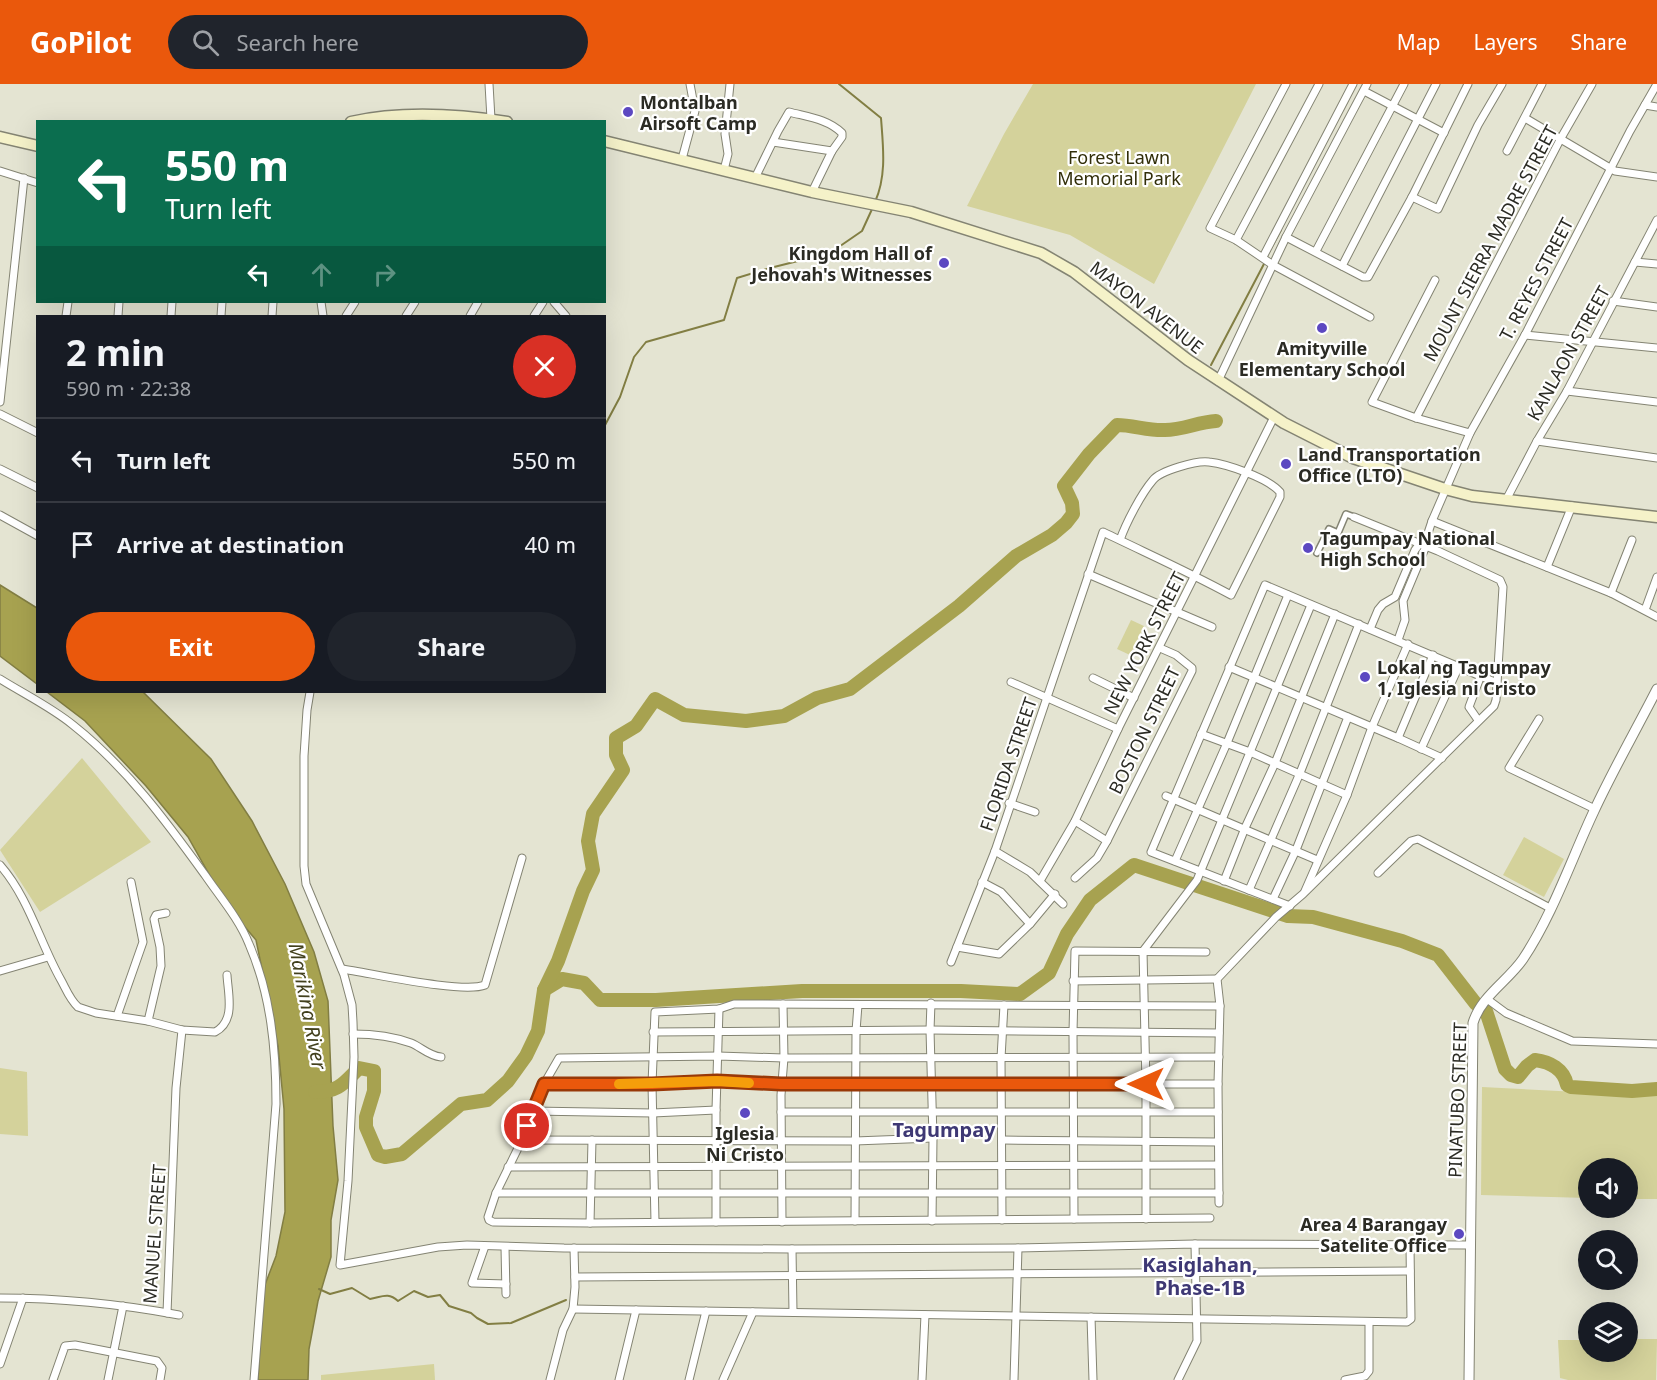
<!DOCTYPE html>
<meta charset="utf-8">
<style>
body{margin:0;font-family:"Noto Sans",sans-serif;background:#20242c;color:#f1f3f6;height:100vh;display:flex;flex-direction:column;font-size:22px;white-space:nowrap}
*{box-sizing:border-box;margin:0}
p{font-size:20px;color:#9ea1a6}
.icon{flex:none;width:33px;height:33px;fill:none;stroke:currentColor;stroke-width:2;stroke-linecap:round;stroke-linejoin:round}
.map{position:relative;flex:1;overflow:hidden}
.details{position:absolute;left:36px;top:231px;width:570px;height:378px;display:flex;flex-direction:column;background:#171b24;border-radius:0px;box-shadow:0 6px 24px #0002}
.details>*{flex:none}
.banner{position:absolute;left:36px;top:36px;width:570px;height:183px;border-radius:0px;box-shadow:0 6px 24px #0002;background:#0b6e4f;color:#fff;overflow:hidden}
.fabs{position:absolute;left:1578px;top:1074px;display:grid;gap:12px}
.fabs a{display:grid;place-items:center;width:60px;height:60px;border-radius:50%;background:#171b24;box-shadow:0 6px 24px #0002;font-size:30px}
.pin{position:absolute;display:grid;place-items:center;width:51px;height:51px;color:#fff;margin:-26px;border:3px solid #fff;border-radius:50%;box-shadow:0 2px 6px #0007}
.me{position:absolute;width:66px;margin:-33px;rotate:270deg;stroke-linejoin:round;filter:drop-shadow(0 0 4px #0008)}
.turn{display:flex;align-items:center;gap:21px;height:126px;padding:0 30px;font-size:27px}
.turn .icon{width:78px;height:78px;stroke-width:2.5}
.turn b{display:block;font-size:42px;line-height:51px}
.lanes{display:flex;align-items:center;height:57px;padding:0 30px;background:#0003;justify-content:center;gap:30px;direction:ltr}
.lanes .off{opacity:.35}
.round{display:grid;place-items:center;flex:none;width:63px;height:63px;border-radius:32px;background:#20242c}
.head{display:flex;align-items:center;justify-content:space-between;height:102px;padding:0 30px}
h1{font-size:36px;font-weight:700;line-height:45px}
.cta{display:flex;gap:12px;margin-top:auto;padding:12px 30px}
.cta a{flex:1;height:69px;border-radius:36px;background:#ea580c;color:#fff;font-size:24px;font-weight:700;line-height:69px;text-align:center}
.cta a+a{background:#20242c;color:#f1f3f6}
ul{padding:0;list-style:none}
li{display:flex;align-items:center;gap:18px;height:84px;padding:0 30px;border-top:2px solid #363941}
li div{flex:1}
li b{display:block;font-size:22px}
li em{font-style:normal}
header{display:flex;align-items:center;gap:36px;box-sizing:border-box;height:84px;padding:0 30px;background:#ea580c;color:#fff}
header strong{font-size:28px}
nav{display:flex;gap:33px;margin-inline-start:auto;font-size:21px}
.search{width:420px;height:54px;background:#20242c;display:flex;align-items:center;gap:15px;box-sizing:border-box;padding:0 21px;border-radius:33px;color:#9ea1a6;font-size:22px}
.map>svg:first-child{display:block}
.green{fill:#d4d29b}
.water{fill:#a7a250;stroke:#827e43;stroke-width:1.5}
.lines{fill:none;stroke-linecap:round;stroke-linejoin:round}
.stream{stroke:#827e43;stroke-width:2}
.river{stroke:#a7a250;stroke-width:14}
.pedestrian-casing{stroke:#848473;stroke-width:8}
.minor-casing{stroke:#848473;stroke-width:9}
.tertiary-casing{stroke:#848473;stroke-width:11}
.secondary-casing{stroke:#848473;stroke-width:13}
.pedestrian{stroke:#fff;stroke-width:5}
.minor{stroke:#fff;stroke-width:7}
.tertiary{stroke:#fff;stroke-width:9}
.secondary{stroke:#f5f2c9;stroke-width:10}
.route-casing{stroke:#983908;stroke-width:15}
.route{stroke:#ea580c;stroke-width:10}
.slow{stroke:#f59e0b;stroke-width:10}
.poi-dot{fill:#5c48c1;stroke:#fff;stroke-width:2}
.labels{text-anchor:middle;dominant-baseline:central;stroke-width:4.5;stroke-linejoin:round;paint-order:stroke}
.poi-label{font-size:18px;font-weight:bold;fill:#2b2b24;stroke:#fff;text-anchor:start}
.park-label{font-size:18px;fill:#312e09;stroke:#fff}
.street-label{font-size:18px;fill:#2b2b24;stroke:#fff}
.water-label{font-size:20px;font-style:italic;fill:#42401d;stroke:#fff}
.neighbourhood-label{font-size:20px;font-weight:bold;fill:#3e3874;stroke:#fff}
</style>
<header>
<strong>GoPilot</strong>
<div class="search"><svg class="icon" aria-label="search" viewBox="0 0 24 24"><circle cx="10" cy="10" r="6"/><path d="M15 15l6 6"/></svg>Search here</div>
<nav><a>Map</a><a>Layers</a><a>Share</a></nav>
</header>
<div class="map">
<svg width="1657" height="1296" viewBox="0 0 1657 1296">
<rect width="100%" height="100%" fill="#e4e4d2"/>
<!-- green -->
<g class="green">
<polygon points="1033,0 1256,0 1154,200 1070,151 967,122 1004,50"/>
<polygon points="1131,536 1144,542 1130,571 1117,565"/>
<polygon points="82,674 151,758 40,828 0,766"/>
<polygon points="1524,753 1564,775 1544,813 1503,791"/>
<polygon points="0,984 27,988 28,1052 0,1050"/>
<polygon points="1482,1003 1657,1012 1657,1115 1628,1115 1628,1084 1588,1084 1588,1114 1481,1111"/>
<polygon points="1628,1255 1657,1255 1656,1296 1568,1296 1560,1294 1558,1256 1588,1256 1588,1268 1628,1268"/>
<polygon points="434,1280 435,1296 321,1296 321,1291"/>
</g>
<!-- water -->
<g class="water">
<polygon points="0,501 37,524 37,600 0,572"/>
<polygon points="47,608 143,608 211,675 252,737 285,800 314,868 328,917 333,1042 338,1096 331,1136 331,1173 318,1217 309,1265 308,1296 258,1296 263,1206 276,1172 285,1128 284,1025 278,962 256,856 227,822 188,753 146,702 85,637"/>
</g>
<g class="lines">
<!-- stream -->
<g class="stream">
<path d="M839,0L881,34C883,62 887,91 875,118"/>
<polyline points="1269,168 1281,146"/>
<polyline points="1211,281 1265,178"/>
<polyline points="604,343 620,313 634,273 646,258 724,236 737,194 770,184 830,169 862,147 873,123"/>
<path d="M319,1205L330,1210L352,1204L370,1215C382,1213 388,1208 398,1217L414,1207L428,1213L440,1211L449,1222L471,1229L477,1234L488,1240L511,1239L566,1216"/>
</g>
<!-- river -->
<g class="river">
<polyline points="544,906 562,895 584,899 600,916 656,916 802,907 961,907 1020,910 1049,889 1067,850 1090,816 1134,781 1288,832 1313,833 1402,857 1438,871 1476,920"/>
<path d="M1486,927L1505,985L1511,991L1518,993L1527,982L1535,976C1550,978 1564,985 1567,1001L1571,1003L1632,1007L1657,1005"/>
<path d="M315,1008C339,1008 344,999 359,984L374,987V1007L366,1033V1043L378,1071L385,1073L402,1070L461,1020L487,1016L508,997L526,972L538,947L544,906L558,877L583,807L593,786L588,757L593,730L623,686L616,671V654L636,642L655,615L684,631L746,637L784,632L817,614L850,605L959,522L1016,472L1052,451L1066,439L1073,430L1072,419L1064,402L1089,370L1117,341C1133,341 1149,347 1165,346C1183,346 1198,338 1216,337"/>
</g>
<defs>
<polyline id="pedestrian" points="1317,469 1329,445 1338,449 1346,430 1354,433"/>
<g id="minor">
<polyline points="489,0 491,35"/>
<polyline points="1286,0 1210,144 1236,156 1273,181 1370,233"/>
<polyline points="1364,7 1444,49"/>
<polyline points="1645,21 1657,23"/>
<polyline points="1525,34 1615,87 1657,93"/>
<polyline points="773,58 832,67"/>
<polyline points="1507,67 1542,0"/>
<polyline points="682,75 695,27 690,0"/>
<polyline points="724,86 728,70 725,50 730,0"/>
<polyline points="0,87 38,99"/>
<path d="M755,94L778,47L789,28C808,33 828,35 842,49V53L832,67L812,108"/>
<polyline points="1412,113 1438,125 1478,41 1502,0"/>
<polyline points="1286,153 1363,193 1368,193 1412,113 1468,0"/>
<polyline points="1236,156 1319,0"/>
<polyline points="1316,167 1404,0"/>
<polyline points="1263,173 1353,0"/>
<polyline points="1635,178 1657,180"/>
<polyline points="1342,182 1436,0"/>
<polyline points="1435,196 1372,318 1416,334 1470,349"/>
<polyline points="1613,217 1657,223"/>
<polyline points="321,218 323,232"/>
<polyline points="554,218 566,232"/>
<polyline points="66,232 68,218"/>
<polyline points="118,232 119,218"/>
<polyline points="171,232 172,218"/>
<polyline points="221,232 222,218"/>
<polyline points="272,232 273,218"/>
<polyline points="346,232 355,218"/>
<polyline points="406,232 415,218"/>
<polyline points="470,232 478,218"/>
<polyline points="534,232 543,218"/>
<polyline points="1525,251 1657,264"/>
<polyline points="1218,297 1286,153 1367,0"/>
<polyline points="1567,307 1657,318"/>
<polyline points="0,318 24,94"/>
<polyline points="0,330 38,349"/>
<polyline points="1416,334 1561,54 1592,0"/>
<polyline points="1537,357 1657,374"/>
<polyline points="0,385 38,404"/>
<polyline points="1506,416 1537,357 1567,307 1657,136"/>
<polyline points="0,431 38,452"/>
<polyline points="1432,437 1611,509 1657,533"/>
<polyline points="1547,483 1572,422"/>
<polyline points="1088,490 1212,543"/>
<polyline points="1611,509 1632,456"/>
<polyline points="1645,526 1657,493"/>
<polyline points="1370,545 1378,526 1383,520 1395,513 1415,466 1421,458"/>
<polyline points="1398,556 1405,536 1403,517 1426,462 1426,455 1432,437 1470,349 1525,251 1630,47 1657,0"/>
<polyline points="1229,583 1398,654 1442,674"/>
<polyline points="1093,594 1134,614"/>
<path d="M0,595C24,610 51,623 73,641C126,683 166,737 205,791C220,813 239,835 249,860C271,911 276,965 276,1020L254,1296"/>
<polyline points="1011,598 1118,645"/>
<polyline points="310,608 307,626 304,672 304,782 306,800 344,891 352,921 353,938 354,973 348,1097 340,1181 438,1163 467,1161 564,1164 792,1165 1018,1164 1195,1160 1470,1161"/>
<polyline points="1539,635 1509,684 1595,725"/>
<polyline points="1478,636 1469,623 1481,591"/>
<polyline points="1201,650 1250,668 1347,711"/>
<polyline points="1398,654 1433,571"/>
<polyline points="1421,665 1459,582"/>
<polyline points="1166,712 1317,776"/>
<polyline points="1009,719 1035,728"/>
<polyline points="1075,737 1107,757"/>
<polyline points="995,767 1030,788 1063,820"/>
<polyline points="1175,777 1227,659 1288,511"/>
<path d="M0,781C29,814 40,859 61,896C66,905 70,916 78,923L96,929L148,937L182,946L215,948C236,937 228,910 227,891"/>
<polyline points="1378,789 1411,757 1418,755 1550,824"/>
<polyline points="1075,794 1097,774 1107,757 1192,587 1192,584 1176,571 1160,564"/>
<polyline points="1040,797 1075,737 1118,645 1274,333"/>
<polyline points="1224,797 1245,744 1275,679 1335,530"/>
<polyline points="982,798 1001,808 1030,840"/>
<polyline points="1249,806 1300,689 1359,540"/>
<polyline points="1305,807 1347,711 1372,643 1408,560"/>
<polyline points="1273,815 1296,766 1348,633"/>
<polyline points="1290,822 1151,768 1265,501 1497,599"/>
<polyline points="957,863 999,870 1030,840 1055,810"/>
<path d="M951,878L995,767L1103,448C1146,469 1189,488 1231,511L1280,413V408C1268,394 1227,380 1209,378C1197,376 1160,387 1153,396C1141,410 1126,439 1120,456"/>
<path d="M342,885C371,889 463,910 485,901L522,774"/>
<polyline points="0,887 48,873"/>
<polyline points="1073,897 1217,895"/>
<polyline points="1487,915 1506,929 1572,957 1657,960"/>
<polyline points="931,919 930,946 933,1054 932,1137"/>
<polyline points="117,932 143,858 131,798"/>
<polyline points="148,937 161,882 160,863 154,835 156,831 166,829"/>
<polyline points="653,948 930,946 1219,949"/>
<path d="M353,950C373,950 392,952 411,959C421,963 429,972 441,973"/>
<path d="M544,1000C623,1000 702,996 781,1000H1218"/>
<polyline points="532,1027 653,1029 716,1026"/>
<polyline points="781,1028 1218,1028"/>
<polyline points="522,1056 855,1057 933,1054"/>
<polyline points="1002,1056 1218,1058"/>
<polyline points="508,1083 1218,1081"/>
<polyline points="496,1109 1219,1109"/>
<polyline points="1219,1119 1218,1000 1220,922 1217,895 1276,833 1303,810 1494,622 1496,616 1503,503 1500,496 1438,467 1354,433"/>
<polyline points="1210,1134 590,1139 493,1138 489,1136 488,1133 496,1109 522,1056 544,1000 559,974 718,972 784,974 1219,973"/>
<polyline points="1074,1135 1073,948 1075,867 1206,868"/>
<polyline points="1146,1135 1146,1000 1143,867 1197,796 1311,521"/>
<polyline points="1002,1136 1001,974 1004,921"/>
<polyline points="855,1137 856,947 858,921"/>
<path d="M655,1138L652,1000L655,928L719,925L734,920C896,920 1058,920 1220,922"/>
<polyline points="716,1138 716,1026 719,925"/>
<polyline points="782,1138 781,1011 784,974 783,920"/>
<polyline points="590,1139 592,1056"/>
<polyline points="485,1162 472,1199 506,1200"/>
<polyline points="505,1163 506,1210"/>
<polyline points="792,1165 793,1228"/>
<polyline points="575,1193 1410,1187"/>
<path d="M0,1214C60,1214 120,1220 179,1231"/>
<polyline points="573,1225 1407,1238 1411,1235 1410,1162"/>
<polyline points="167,1229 176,1004 182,946"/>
<polyline points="1091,1233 1093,1296"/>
<polyline points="0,1280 23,1214"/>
<polyline points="53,1296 65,1262 75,1261 157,1277 162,1284 160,1296"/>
<polyline points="108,1296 123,1222"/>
<polyline points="550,1296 563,1246 573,1225 575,1203 574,1164"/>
<polyline points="619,1296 636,1226"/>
<polyline points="689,1296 706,1227"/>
<polyline points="723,1296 753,1228"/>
<polyline points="922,1296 925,1231"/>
<polyline points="1014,1296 1018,1164"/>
<polyline points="1178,1296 1197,1257 1195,1160"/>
<polyline points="1345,1296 1365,1292 1369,1287 1369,1238"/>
</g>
<path id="tertiary" d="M1469,1296L1473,939C1481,912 1508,897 1523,875C1553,830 1571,776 1594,727C1613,686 1636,646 1657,605"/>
<g id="secondary">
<path d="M351,38C401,27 456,30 507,38"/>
<polyline points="0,53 38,62"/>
<polyline points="604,57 812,108 911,128 1041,169 1074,188 1188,276 1284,339 1353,374 1445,405 1472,412 1657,433"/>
</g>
</defs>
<!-- pedestrian casing -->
<use href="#pedestrian" class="pedestrian-casing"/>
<!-- minor casing -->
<use href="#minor" class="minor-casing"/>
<!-- tertiary casing -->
<use href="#tertiary" class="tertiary-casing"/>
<!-- secondary casing -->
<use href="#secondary" class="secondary-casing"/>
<!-- pedestrian -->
<use href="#pedestrian" class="pedestrian"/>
<!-- minor -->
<use href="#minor" class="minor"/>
<!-- tertiary -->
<use href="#tertiary" class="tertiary"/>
<!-- secondary -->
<use href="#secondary" class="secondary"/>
</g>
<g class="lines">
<defs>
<polyline id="route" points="527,1042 544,1000 652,1000 717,997 781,1000 1146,1000"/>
</defs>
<!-- route casing -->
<use href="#route" class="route-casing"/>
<!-- route -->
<use href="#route" class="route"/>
<!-- slow -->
<polyline class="slow" points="619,1000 717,997 749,999"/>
</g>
<!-- markers -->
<g class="poi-dot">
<circle cx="628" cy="28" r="6"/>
<circle cx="944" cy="179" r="6"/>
<circle cx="1322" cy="244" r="6"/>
<circle cx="1286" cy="380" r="6"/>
<circle cx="1308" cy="464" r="6"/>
<circle cx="1365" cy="593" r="6"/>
<circle cx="745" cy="1029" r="6"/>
<circle cx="1459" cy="1150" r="6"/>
</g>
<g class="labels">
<!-- poi labels -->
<g class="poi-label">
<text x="640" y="18">Montalban<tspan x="640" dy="21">Airsoft Camp</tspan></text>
<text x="932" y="169" text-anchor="end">Kingdom Hall of<tspan x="932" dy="21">Jehovah's Witnesses</tspan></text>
<text x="1322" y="264" text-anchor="middle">Amityville<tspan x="1322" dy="21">Elementary School</tspan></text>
<text x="1298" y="370">Land Transportation<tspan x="1298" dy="21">Office (LTO)</tspan></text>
<text x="1320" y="454">Tagumpay National<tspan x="1320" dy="21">High School</tspan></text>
<text x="1377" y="583">Lokal ng Tagumpay<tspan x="1377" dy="21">1, Iglesia ni Cristo</tspan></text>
<text x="745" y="1049" text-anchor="middle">Iglesia<tspan x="745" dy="21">Ni Cristo</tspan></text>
<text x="1447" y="1140" text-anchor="end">Area 4 Barangay<tspan x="1447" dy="21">Satelite Office</tspan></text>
</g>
<!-- park labels -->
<g class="park-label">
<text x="1119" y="73">Forest Lawn<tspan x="1119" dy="21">Memorial Park</tspan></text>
</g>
<!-- street labels -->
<g class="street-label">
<text transform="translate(1490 159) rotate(-62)">MOUNT SIERRA MADRE STREET</text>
<text transform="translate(1536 195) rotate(-62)">T. REYES STREET</text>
<text transform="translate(1147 223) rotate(38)">MAYON AVENUE</text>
<text transform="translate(1568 269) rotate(-61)">KANLAON STREET</text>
<text transform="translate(1144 559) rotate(-63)">NEW YORK STREET</text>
<text transform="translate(1144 646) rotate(-64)">BOSTON STREET</text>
<text transform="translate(1008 680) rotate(-71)">FLORIDA STREET</text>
<text transform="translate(1457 1016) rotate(-88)">PINATUBO STREET</text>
<text transform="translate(154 1150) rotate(-86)">MANUEL STREET</text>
</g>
<!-- water labels -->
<g class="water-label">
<text transform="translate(308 922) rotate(79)">Marikina River</text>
</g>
<!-- neighbourhood labels -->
<g class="neighbourhood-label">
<text x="944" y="1045">Tagumpay</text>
<text x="1200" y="1180">Kasiglahan,<tspan x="1200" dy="23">Phase-1B</tspan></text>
</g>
</g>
</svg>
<div class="fabs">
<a><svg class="icon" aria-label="sound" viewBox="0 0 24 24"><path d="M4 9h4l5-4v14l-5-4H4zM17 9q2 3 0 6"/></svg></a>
<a><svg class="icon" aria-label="search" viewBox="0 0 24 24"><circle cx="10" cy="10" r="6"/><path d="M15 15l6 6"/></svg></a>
<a><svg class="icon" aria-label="layers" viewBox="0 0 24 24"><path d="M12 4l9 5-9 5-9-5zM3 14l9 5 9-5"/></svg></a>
</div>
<div class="pin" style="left:527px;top:1042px;background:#d93025"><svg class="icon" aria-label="arrive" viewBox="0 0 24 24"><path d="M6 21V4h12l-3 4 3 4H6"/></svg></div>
<svg class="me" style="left:1146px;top:1000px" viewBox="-20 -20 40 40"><path d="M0-17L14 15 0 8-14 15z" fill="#ea580c" stroke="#fff" stroke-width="4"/></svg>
<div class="banner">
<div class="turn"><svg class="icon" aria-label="left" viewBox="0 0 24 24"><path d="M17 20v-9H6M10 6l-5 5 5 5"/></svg><div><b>550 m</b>Turn left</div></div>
<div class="lanes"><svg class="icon" aria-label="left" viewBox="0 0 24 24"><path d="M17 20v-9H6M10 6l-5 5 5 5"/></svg><svg class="icon off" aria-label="ahead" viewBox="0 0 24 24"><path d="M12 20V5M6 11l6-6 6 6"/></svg><svg class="icon off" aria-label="right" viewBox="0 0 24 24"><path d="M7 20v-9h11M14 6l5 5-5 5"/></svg></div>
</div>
<section class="details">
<div class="head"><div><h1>2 min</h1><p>590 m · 22:38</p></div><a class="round" style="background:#d93025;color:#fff"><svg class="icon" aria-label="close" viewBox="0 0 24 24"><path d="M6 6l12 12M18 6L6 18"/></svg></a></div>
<ul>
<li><svg class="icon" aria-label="left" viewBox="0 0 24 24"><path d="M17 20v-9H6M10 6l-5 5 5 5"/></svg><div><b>Turn left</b></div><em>550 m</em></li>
<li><svg class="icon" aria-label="arrive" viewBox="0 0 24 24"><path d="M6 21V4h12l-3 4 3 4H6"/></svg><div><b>Arrive at destination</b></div><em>40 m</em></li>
</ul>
<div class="cta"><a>Exit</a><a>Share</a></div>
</section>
</div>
